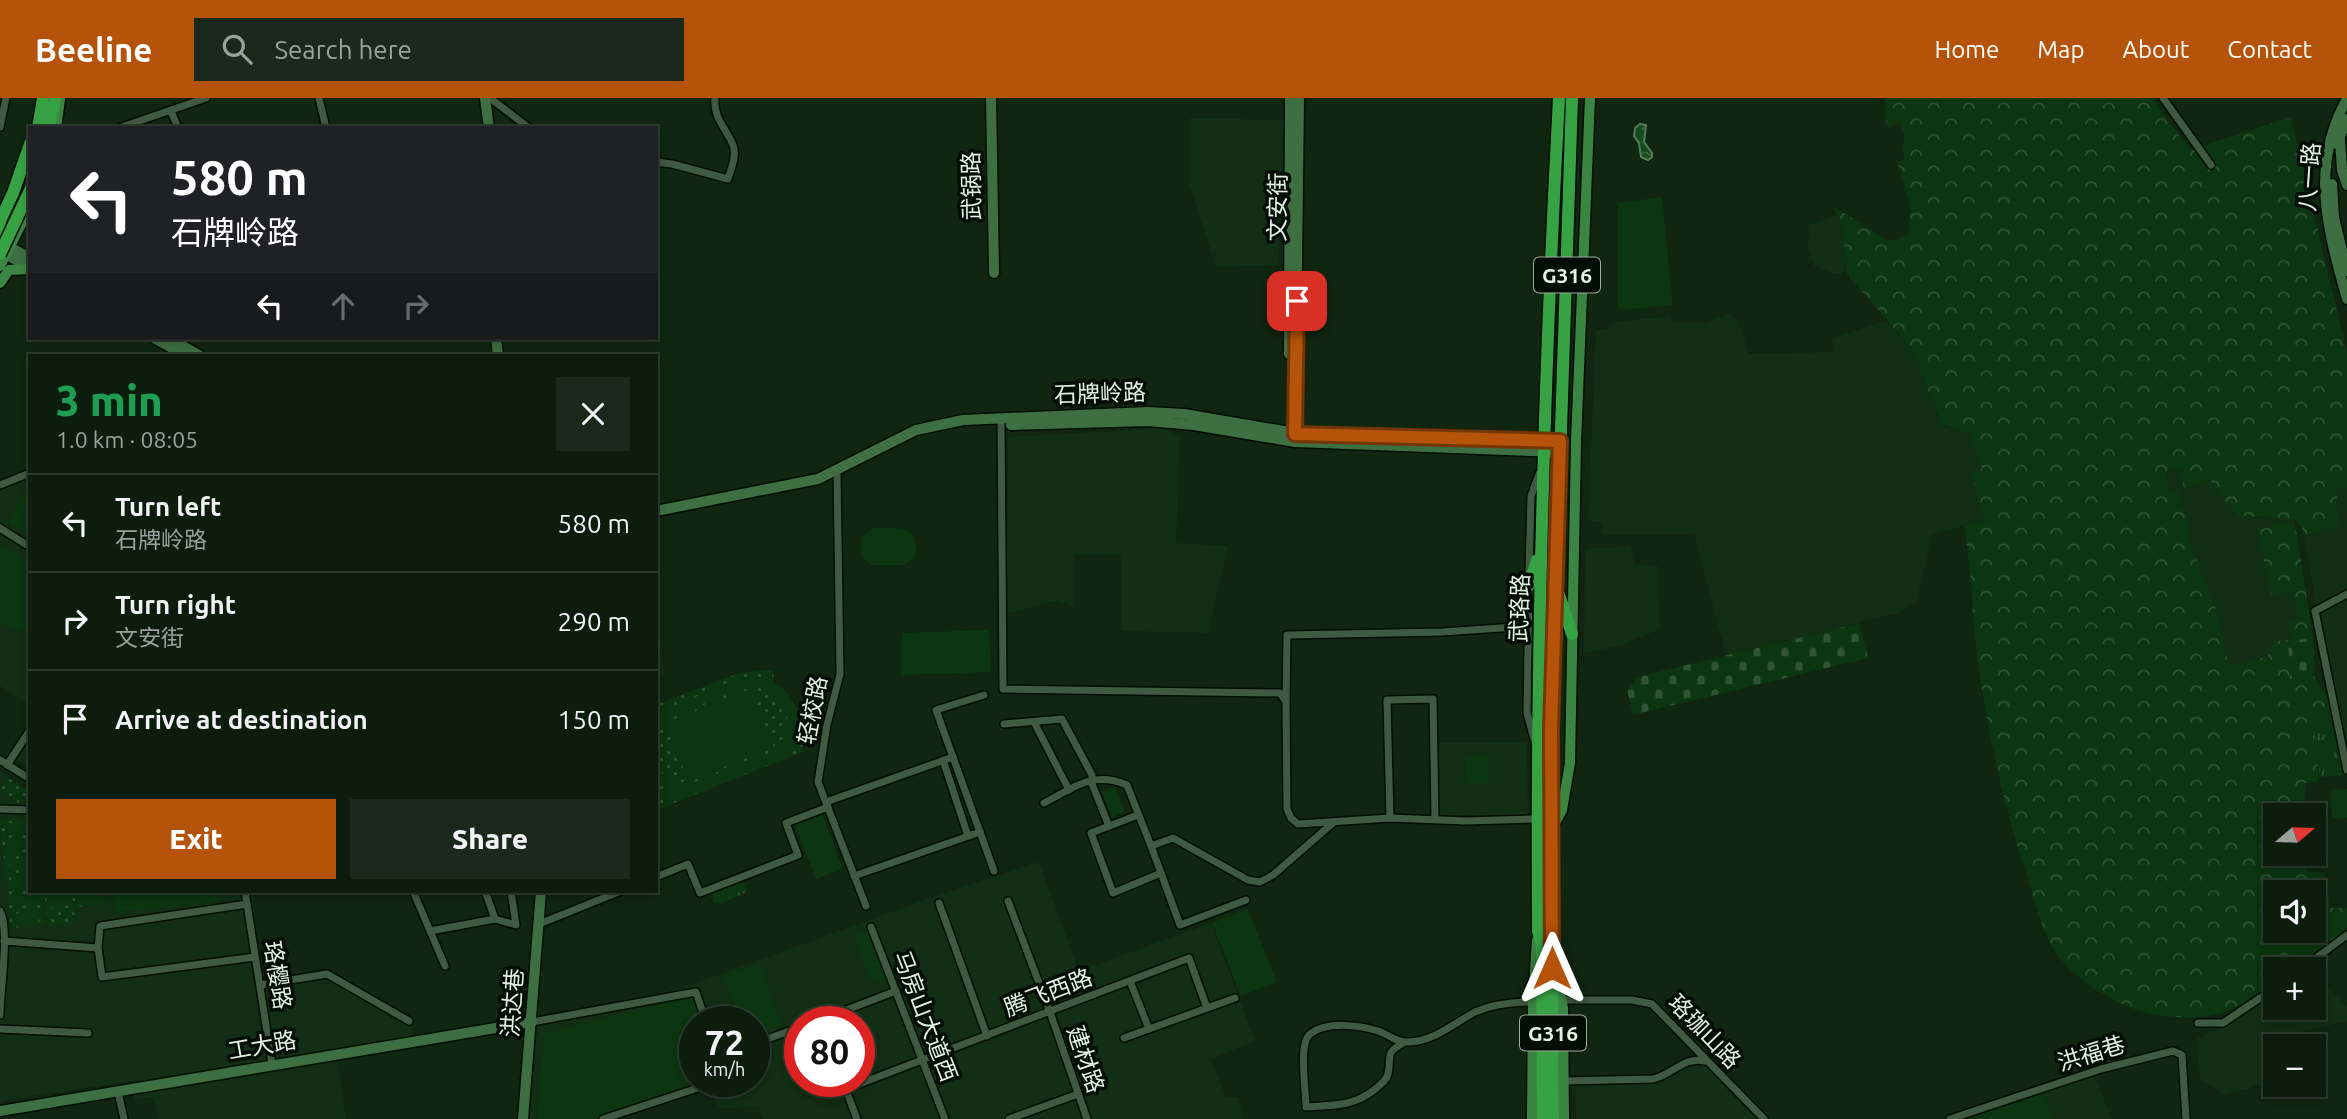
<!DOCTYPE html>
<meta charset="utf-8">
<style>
body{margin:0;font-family:Ubuntu,"Noto Sans SC",sans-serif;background:#1a291b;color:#f1f3f6;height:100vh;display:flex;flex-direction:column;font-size:26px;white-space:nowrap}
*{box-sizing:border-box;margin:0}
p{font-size:23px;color:#9aa19d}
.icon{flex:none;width:38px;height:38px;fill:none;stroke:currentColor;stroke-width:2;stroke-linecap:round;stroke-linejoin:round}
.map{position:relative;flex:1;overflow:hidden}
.drawer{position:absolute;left:28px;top:256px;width:630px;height:539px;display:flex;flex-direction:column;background:#0c1c0d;border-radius:0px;box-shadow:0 4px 10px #0003,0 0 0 2px #2c3a2e}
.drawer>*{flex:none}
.guide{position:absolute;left:28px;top:28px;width:630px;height:214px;border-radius:0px;box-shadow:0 4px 10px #0003,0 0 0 2px #2c3a2e;background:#202124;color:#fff;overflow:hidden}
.needle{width:46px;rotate:71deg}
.fabs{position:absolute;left:2263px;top:705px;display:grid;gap:14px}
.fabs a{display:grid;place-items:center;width:63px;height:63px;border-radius:0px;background:#0c1c0d;box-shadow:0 4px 10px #0003,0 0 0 2px #2c3a2e;font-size:35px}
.speed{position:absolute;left:679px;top:908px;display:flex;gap:14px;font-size:35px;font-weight:700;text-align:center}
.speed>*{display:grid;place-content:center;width:91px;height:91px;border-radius:50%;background:#0c1c0d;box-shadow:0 4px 10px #0003,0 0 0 2px #2c3a2e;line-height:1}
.speed small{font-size:18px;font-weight:400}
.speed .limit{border:10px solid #d22;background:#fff;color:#111}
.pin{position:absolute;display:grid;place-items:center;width:60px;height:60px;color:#fff;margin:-30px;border-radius:14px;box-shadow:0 4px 10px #0006}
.me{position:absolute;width:77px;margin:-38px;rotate:0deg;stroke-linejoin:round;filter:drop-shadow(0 0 5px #0008)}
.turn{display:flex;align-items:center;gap:24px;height:147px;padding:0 28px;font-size:32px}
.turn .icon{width:91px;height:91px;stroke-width:2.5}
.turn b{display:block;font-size:49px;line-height:60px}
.lanes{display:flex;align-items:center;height:66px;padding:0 28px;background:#0003;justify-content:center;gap:35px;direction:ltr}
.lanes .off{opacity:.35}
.round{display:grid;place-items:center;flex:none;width:74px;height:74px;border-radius:0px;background:#1a291b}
.summary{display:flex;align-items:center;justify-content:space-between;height:119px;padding:0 28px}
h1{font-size:42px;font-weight:800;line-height:52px;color:#1e9e55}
.button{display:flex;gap:14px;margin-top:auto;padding:14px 28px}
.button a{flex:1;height:80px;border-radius:0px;background:#b45309;color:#fff;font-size:28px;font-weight:800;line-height:80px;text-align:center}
.button a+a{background:#1a291b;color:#f1f3f6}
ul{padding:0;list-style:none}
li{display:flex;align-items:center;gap:21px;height:98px;padding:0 28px;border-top:2px solid #2c3a2e}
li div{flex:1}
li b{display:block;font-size:26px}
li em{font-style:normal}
header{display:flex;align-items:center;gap:42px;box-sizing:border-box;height:98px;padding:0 35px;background:#b45309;color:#fff}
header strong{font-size:33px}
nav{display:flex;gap:38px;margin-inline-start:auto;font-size:24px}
.search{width:490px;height:63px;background:#1a291b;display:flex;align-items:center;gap:18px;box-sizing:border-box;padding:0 24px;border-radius:0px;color:#9aa19d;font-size:26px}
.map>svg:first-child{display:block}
.built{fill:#122e14;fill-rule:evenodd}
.grass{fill:url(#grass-tufts)}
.forest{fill:url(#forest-crowns);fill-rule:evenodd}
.cemetery{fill:url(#cemetery-stones)}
.park{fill:url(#park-dots)}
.garden{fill:#0c3511}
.water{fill:url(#water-ripples);stroke:#537d58;stroke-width:2}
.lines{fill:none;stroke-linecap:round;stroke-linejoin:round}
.street-casing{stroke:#000f01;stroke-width:10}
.secondary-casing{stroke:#000f01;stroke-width:13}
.primary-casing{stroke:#000f01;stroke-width:13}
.highway-casing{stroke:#000f01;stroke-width:15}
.street{stroke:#405941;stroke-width:7}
.secondary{stroke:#3d6f42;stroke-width:10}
.primary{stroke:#3b8543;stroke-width:10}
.highway{stroke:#37a244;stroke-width:12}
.highway-bridge-casing{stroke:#000f01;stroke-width:15;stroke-linecap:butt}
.highway-bridge{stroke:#37a244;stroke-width:12}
.route-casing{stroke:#753606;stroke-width:18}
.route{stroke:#b45309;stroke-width:12}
.labels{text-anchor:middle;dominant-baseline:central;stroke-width:7;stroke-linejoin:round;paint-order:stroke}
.shield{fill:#040d05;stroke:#a0ada0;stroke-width:2}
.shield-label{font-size:21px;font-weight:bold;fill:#e3f1e3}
.street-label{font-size:23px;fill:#e3f1e3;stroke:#040d05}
</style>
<header>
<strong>Beeline</strong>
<div class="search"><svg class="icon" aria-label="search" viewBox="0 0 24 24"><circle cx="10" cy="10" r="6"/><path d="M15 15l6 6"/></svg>Search here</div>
<nav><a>Home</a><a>Map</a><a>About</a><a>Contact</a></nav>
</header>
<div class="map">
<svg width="2347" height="1021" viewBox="0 0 2347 1021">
<defs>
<pattern id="grass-tufts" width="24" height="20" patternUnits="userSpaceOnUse" patternTransform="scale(1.75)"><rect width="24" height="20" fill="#0c3511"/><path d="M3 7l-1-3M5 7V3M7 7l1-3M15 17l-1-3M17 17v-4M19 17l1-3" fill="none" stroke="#2f5334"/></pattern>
<pattern id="forest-crowns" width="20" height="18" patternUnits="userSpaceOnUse" patternTransform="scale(1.75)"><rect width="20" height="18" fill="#0c3511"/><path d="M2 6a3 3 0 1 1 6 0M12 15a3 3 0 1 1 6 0" fill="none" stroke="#2f5334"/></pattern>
<pattern id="cemetery-stones" width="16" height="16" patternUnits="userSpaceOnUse" patternTransform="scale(1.75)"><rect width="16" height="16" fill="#0c3511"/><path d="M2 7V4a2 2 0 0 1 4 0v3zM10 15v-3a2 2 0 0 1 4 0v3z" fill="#2f5334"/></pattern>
<pattern id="park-dots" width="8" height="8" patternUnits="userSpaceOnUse" patternTransform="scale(1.75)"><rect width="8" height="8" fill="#0c3511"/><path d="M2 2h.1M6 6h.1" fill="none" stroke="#2f5334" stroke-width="1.8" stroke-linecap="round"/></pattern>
<pattern id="water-ripples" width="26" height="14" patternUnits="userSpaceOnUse" patternTransform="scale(1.75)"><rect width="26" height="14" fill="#154b1c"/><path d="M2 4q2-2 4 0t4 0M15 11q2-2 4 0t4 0" fill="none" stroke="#37653d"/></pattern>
</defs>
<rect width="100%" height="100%" fill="#102611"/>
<!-- built -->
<g class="built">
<polygon points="1190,20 1284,22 1278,167 1216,169 1189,85"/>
<polygon points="1838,117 1843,132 1846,174 1837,176 1815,169 1807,147 1810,136 1807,127"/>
<polygon points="1730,216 1738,222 1749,256 1834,254 1831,240 1886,223 1906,244 1914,256 1939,323 1944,329 1967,334 1973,338 1982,372 1971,376 1983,422 1932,437 1917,502 1899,515 1726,557 1694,436 1603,437 1603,424 1588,423 1596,232 1608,232 1609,226 1616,224 1671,218 1671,224 1705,225"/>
<polygon points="1168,330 1180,340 1176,445 1228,448 1208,535 1121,533 1121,457 1075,456 1074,510 1058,502 1006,516 1008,339"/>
<polygon points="2180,370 2185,390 2210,382 2234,416 2243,419 2294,421 2313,541 2274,543 2267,559 2229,568 2217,514 2186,435 2178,393 2169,394 2167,372"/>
<polygon points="30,375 30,607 0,588 0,387"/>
<polygon points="2347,390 2347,492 2321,507 2316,506 2304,438 2340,427 2336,391"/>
<polygon points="1631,448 1634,466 1658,468 1660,531 1622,547 1584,555 1585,451"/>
<polygon points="656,488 664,578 656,578"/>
<polygon points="2347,500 2347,646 2345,647 2318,516"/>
<polygon points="30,641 30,670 17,662"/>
<polygon points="1527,644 1528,717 1437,717 1437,645"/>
<polygon points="0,673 30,694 30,793 252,793 263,882 325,873 409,921 415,942 337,959 346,1021 158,1021 153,999 135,1002 131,983 0,1003"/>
<path d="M1039,764L1079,873L1211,825L1255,943L1211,961L1226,999H1239L1243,1021H764L758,1009L720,1010L705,989L608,1021H523L533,922L682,890L930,800ZM695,924H754V984H695ZM800,924H859V984H800Z"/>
<polygon points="2314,877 2347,908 2347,923 2270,942 2267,947 2269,985 2224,997 2200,981 2197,940 2230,926 2275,895 2275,910 2314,910"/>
<polygon points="1691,965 1703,965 1759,1021 1576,1021 1576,987 1659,984"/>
<polygon points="2094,977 2112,1021 1962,1021"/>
</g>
<!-- grass -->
<g class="grass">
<polygon points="2333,621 2346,677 2320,679 2313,625"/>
<polygon points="738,785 745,786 747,791 745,795 720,806 713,804 713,796"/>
</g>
<!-- forest -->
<g class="forest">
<path d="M1885,0H2152L2190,52L2291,19L2347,255V390L2336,391L2340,427L2304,438L2301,428L2294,421L2236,418L2210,382L2184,391L2180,370L2167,373L2169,393L2178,392L2190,432L2187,436L2217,514L2229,568L2267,559L2274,543L2288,542L2290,581L2315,580L2329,602L2333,621L2313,625L2320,679L2317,684L2305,685V717L2275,718V756H2306V773L2325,775L2330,810H2347V829L2325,850L2293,871L2275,872V884C2230,916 2214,924 2157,917C2123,912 2073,882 2055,853C2041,831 2035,803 2027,778C2004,709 1988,637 1978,565C1972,520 1972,474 1964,428L1983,422L1971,375L1982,371L1970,336L1941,326L1914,256L1906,244L1847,176L1842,127L1833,108L1889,143L1909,137L1910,107L1897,64L1905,61L1902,50L1905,40L1900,25L1888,29L1885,21ZM2275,794H2314V833H2275Z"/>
<polygon points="2284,426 2294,427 2297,436 2313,541 2292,542 2289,524 2298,522 2292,493 2271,497 2258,432"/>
</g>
<!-- cemetery -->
<g class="cemetery">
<polygon points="1860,525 1868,560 1633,617 1627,592 1637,579"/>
<polygon points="2313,541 2315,580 2290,581 2288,542"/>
</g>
<!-- park -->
<g class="park">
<path d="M773,572L774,584C800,599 802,626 803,654L659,711L656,705V607L739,575Z"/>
<polygon points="9,680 30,694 22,707 0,692"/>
<polygon points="30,720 30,793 41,793 45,827 11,830 0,723"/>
<polygon points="44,793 104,793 106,806 74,809 75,825 48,828"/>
</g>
<!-- garden -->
<g class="garden">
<polygon points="1662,99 1673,207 1625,212 1618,209 1618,105"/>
<polygon points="26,395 30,398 30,437 8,424"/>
<path d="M873,430C899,430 921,425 915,460L904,467H870L861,457V440Z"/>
<polygon points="0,447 30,466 30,531 23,533 0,526"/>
<polygon points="989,532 991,574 901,577 902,535"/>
<path d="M752,579C803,582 816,643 771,666L667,706L663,697L670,693L656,685V668C665,681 677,686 693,685L767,656C798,641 793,591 756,590C737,589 692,611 673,619L663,625L656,633V617L663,612L738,582Z"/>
<polygon points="751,591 774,649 688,683 665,625"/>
<polygon points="1489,658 1489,685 1466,685 1466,659"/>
<polygon points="1115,689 1125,714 1112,719 1102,694"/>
<polygon points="2347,691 2347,720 2332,721 2330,692"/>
<polygon points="822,715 843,771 816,781 794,725"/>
<polygon points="27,723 28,734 6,736 5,726"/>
<polygon points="29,740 30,751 8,754 7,743"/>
<polygon points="30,759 30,770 10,772 9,762"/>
<polygon points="30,777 30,788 12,790 11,779"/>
<polygon points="72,793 73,807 47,810 46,796"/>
<polygon points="76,793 103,793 104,804 78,806"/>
<polygon points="113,793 219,793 220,803 115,814"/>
<polygon points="36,796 37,806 15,809 13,798"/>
<polygon points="1248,811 1277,884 1241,898 1212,825"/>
<polygon points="38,813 39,823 17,826 15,816"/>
<polygon points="869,830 887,882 872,886 854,836"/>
<polygon points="759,865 782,927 754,937 754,924 740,924 724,877"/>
<polygon points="694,898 702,924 695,924 695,984 705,984 593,1021 537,1021 544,936"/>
<polygon points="2044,994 2053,1021 1962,1021"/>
</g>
<!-- water -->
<polygon class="water" points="1640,26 1646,27 1644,44 1652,55 1652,59 1648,62 1641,59 1639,45 1634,38 1635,30"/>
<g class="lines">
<defs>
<g id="street">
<polyline points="319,0 326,30"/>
<polyline points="490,0 529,30"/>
<polyline points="2163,0 2211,67"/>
<polyline points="171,13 178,30"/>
<polyline points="0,29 6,0"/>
<polyline points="119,30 206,0"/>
<path d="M656,64L672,66L728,81C731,71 737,58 733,47C726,30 713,20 715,0"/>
<polyline points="1001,320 1003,591 1280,595 1286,604 1287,711 1291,720 1298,726 1390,720 1466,723 1537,721"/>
<polyline points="837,372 840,576 827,627 818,684 866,808"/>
<polyline points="0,387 30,375"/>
<polyline points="0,430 30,449"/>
<polyline points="1529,474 1531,398 1539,376"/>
<polyline points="1529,486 1527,615 1534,641"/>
<polyline points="2347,496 2315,513 2347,672"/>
<polyline points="984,597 936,612 994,773"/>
<polyline points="1286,603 1287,537 1442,534 1528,528"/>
<polyline points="1034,624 1069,692"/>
<polyline points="1004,626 1062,621 1092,677 1092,686 1109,728"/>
<polyline points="0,662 30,681"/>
<polyline points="943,662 968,738"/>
<polyline points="7,667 30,632"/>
<polyline points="826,704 953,659"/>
<path d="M1044,705C1073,690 1093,672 1127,687L1151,748"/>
<polyline points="0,711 30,712"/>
<polyline points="1138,717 1091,735 1113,795 1161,775 1151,748 1173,740 1248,782 1260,784 1273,777 1334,724"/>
<polyline points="1390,720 1387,602 1433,601 1435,721"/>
<polyline points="1161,775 1180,827 1246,802"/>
<polyline points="854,778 980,734"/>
<polyline points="656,779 688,766 700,795 798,757 786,725 828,709"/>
<polyline points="245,793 272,966"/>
<polyline points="413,793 445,868"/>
<polyline points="485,793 495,821"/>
<polyline points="1008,803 1050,914 1087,1021"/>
<polyline points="939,805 987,938"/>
<path d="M0,813C10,831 0,894 0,917"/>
<polyline points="539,826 621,793"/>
<polyline points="871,829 945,1021"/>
<polyline points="430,833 495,821 516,827 511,793"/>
<polyline points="4,843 98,850 100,828 247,806"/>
<polyline points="98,850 102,879 255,859"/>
<polyline points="2300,872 2347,837"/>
<polyline points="1130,883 1149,931"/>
<polyline points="260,887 327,876 409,923"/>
<polyline points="1562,902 1632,902 1652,906 1764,1021"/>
<polyline points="532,924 696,894 706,924"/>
<polyline points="815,924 896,893"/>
<polyline points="2198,925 2223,925 2275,890"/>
<polyline points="0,931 88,935"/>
<polyline points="1124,940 1235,900"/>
<path d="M1403,945C1384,956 1392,957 1388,976C1386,983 1380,987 1374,992C1353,1009 1331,1007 1306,1009C1306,992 1298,946 1310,936C1327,923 1359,927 1378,933C1388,936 1397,945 1408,944C1433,944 1454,925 1475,914C1494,906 1513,904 1533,904"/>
<polyline points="754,946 800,929"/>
<path d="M1564,983L1653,981C1672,977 1684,958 1705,963"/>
<polyline points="843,984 857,1021"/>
<polyline points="846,991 1189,860 1207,910"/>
<polyline points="118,994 124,1021"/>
<polyline points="603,1021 716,984"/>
<polyline points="1009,1021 1078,996"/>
<polyline points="1950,1021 2101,971 2173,953 2182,957 2186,1021"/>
</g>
<g id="secondary">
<polyline points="485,0 489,30"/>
<polyline points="991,0 994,175"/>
<path d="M2347,1C2309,68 2328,133 2347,201"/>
<polyline points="2340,42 2342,72 2347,87"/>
<polyline points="2337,46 2347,21"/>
<polyline points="2332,86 2334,120 2347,173"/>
<polyline points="2,145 30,160"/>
<polyline points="0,153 30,170"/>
<polyline points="154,240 185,257"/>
<polyline points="169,240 199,257"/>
<polyline points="496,240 498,257"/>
<polyline points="1289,256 1290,0"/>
<polyline points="1011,327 1148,323 1194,327 1295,344 1559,354"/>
<polyline points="1295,341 1299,0"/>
<polyline points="656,413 818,381 916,332 963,322 1148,314 1184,316 1307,337 1560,343"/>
<polyline points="0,1013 532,924"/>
<polyline points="523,1021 541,793"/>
</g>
<g id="primary">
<polyline points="56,30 60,1"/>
<polyline points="0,168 30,109"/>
<polyline points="0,185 9,172 30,171"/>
<polyline points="1552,730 1562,712 1570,665 1576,344 1590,0"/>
<polyline points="1556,870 1563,910 1564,1021"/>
<polyline points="1532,1021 1533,904 1537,842"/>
</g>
<g id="highway">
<polyline points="38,30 43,0"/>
<polyline points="49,30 55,0"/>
<polyline points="0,133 10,114"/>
<polyline points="1529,487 1537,462"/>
<polyline points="1559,497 1572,536"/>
<path d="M1543,1021L1542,848L1538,833C1536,555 1544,278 1559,0"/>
<polyline points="1553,1021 1551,632 1572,0"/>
</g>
</defs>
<!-- street casing -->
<use href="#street" class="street-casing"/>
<!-- secondary casing -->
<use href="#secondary" class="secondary-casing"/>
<!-- primary casing -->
<use href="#primary" class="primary-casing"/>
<!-- highway casing -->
<use href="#highway" class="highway-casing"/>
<!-- street -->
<use href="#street" class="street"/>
<!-- secondary -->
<use href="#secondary" class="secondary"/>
<!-- primary -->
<use href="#primary" class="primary"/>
<!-- highway -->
<use href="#highway" class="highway"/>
<defs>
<g id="highway-bridge">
<polyline points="0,123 13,95 30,46"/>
<polyline points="0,156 30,92"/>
</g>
</defs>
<!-- highway-bridge casing -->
<use href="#highway-bridge" class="highway-bridge-casing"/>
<!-- highway-bridge -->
<use href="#highway-bridge" class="highway-bridge"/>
</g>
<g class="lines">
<defs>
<polyline id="route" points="1297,203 1295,336 1560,343 1551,632 1552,870"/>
</defs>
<!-- route casing -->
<use href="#route" class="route-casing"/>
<!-- route -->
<use href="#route" class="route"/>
</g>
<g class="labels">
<!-- shield labels -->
<g class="shield">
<rect x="1534" y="159.5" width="66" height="35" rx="5"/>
<rect x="1520" y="917.5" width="66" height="35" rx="5"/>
</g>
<g class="shield-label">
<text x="1567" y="177">G316</text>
<text x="1553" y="935">G316</text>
</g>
<!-- street labels -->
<g class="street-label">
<text transform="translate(2309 79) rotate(-86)">八一路</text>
<text transform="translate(971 88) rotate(-91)">武锅路</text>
<text transform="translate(1277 109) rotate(-89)">文安街</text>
<text transform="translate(1100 295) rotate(-2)">石牌岭路</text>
<text transform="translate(1519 510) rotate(-88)">武珞路</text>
<text transform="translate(812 612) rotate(-79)">轻校路</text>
<text transform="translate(278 877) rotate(81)">珞樱路</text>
<text transform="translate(1048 894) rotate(-21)">腾飞西路</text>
<text transform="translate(512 905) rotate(-86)">洪达巷</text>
<text transform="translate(926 918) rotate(69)">马房山大道西</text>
<text transform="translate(1705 933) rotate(46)">珞珈山路</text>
<text transform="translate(262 947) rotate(-10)">工大路</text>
<text transform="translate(2091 955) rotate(-17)">洪福巷</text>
<text transform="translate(1086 961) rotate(71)">建材路</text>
</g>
</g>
</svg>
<div class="fabs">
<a><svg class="needle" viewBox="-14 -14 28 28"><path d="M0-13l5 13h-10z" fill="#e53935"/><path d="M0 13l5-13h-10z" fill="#9aa19d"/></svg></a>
<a><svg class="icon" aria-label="sound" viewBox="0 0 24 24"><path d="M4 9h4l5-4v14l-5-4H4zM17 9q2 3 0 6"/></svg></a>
<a>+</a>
<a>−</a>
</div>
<div class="speed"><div>72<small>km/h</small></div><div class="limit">80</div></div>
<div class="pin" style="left:1297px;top:203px;background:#d93025"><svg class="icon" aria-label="arrive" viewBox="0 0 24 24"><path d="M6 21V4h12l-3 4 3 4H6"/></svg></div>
<svg class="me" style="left:1552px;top:870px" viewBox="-20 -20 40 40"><path d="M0-17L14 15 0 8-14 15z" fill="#b45309" stroke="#fff" stroke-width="4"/></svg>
<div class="guide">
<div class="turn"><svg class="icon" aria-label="left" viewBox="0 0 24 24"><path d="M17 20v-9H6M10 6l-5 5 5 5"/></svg><div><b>580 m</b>石牌岭路</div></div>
<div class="lanes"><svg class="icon" aria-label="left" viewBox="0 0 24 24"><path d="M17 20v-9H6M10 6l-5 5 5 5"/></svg><svg class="icon off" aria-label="ahead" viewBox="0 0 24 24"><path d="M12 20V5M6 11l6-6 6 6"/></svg><svg class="icon off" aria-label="right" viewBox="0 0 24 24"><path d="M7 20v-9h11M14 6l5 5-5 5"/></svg></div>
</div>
<section class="drawer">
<div class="summary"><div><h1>3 min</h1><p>1.0 km · 08:05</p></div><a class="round"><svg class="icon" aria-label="close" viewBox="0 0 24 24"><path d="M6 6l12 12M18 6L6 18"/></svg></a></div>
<ul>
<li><svg class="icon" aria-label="left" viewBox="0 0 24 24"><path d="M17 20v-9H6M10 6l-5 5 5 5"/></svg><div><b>Turn left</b><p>石牌岭路</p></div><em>580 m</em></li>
<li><svg class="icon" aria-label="right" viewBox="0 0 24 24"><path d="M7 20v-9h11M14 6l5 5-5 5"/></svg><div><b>Turn right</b><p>文安街</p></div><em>290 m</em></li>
<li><svg class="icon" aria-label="arrive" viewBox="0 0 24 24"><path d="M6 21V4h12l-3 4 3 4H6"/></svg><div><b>Arrive at destination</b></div><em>150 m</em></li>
</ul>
<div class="button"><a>Exit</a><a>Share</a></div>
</section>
</div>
